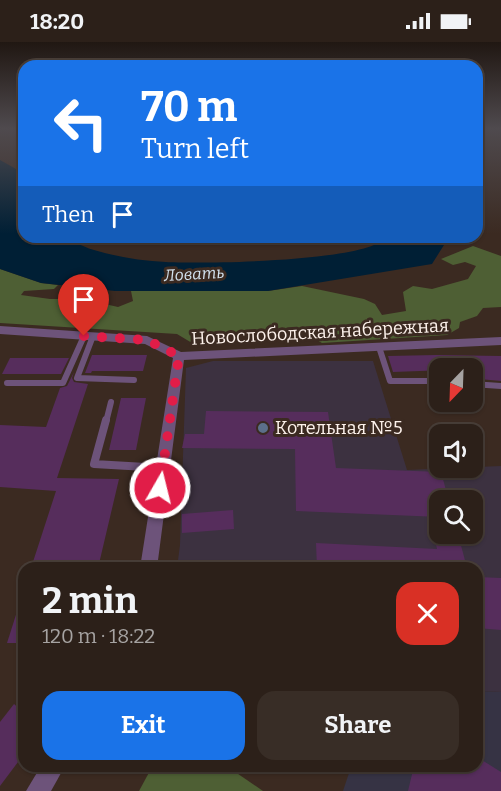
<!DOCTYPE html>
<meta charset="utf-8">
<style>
body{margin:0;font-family:Bitter,serif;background:#382d26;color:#f1f3f6;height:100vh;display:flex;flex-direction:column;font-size:22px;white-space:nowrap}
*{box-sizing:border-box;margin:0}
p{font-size:20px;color:#a6a3a2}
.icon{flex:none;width:33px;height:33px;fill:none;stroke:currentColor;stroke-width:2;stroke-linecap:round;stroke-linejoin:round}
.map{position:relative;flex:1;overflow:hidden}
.panel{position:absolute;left:18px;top:520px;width:465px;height:210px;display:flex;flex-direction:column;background:#2c2019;border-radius:18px;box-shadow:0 2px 4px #0004,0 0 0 2px #483e38}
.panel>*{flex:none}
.top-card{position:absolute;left:18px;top:18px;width:465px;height:183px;border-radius:18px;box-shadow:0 2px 4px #0004,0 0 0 2px #483e38;background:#1a73e8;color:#fff;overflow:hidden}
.needle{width:39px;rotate:203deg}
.controls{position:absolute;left:429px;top:316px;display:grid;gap:12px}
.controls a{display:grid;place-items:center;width:54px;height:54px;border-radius:12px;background:#2c2019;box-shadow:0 2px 4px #0004,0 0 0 2px #483e38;font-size:30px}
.pin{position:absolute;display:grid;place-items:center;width:51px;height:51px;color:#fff;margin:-62px -26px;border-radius:50% 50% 50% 0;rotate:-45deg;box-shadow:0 0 6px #0007}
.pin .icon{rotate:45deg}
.me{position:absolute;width:66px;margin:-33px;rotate:8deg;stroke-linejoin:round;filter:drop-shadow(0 0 4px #0008)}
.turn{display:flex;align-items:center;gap:21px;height:126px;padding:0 24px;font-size:27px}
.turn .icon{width:78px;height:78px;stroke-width:2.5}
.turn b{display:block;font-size:42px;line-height:51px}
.then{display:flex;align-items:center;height:57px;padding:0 24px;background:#0003;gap:12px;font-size:22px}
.round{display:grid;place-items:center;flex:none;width:63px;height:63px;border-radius:18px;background:#382d26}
.summary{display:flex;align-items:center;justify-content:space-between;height:102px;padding:0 24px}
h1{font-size:36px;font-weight:700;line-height:45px}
.button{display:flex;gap:12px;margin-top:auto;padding:12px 24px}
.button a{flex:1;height:69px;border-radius:18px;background:#1a73e8;color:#fff;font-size:24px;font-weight:700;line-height:69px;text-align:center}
.button a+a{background:#382d26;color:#f1f3f6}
.status{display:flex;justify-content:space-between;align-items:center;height:42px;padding:0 30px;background:#2c2019;direction:ltr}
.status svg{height:16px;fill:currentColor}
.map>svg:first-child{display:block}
.industrial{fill:#3c3140;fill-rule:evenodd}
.education{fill:#363344}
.green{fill:#4e5f34}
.water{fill:#001f35}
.building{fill:#562d5c}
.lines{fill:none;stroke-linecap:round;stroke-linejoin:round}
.lane-far1{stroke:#6d537a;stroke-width:6}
.lane{stroke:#6d537a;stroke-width:8}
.street{fill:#6d537a;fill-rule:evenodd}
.route{stroke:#e11d48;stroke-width:10;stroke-dasharray:0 18}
.service-dot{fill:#5c6f8a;stroke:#3b2a21;stroke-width:2}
.labels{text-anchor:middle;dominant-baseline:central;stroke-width:6;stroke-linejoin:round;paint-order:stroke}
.far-water-label{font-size:16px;font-style:italic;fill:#d4e4f1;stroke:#3b2a21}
.street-label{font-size:18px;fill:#fdf2ec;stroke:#3b2a21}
.poi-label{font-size:18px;fill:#fdf2ec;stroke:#3b2a21;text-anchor:start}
</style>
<div class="status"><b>18:20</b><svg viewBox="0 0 49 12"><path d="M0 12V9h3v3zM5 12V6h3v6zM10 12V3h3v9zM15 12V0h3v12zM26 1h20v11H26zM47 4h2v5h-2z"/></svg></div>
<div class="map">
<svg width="501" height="749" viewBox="0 0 501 749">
<rect width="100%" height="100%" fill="#3b2a21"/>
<!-- industrial -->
<path class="industrial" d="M213,319H373L407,428L501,424V650L477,649V526H177L180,503L186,326ZM440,459H472V492H440Z"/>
<!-- education -->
<polygon class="education" points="477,649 501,650 501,749 343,749 351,725 477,724"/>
<!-- green -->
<g class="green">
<polygon points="473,204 501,214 501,265 483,266 477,274 460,280 459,286 447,293 322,301 301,289 244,289 228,302 192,301 177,292 0,281 0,227 41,241 58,243 54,247 24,249 21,253 50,257 83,257 118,265 133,259 131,249 268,249 302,244 364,257 375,262 382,273 406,269 403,250 413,244 432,247 468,237 476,224 465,220 453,223 441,217"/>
<polygon points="152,725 228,725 263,749 139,749"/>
</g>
<!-- water -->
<path class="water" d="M0,118L16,127L20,148L24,151V195C36,195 49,194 61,195C66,196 86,206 94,208C117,215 143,219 166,220C200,222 370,220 386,195H449L432,222L268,249H115L41,241L0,227Z"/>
<!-- building -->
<g class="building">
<polygon points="92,313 147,313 143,329 92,329 91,331 85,331"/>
<polygon points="436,313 501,314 501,339 479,337 474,327 393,330 388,314"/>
<polygon points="10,316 69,316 61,332 2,332"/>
<polygon points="74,330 72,336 74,340 88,342 57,436 119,437 98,526 31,526 56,449 0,445 0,383 46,385 60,346 67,344"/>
<polygon points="121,356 146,356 136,408 109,408"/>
<polygon points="206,369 328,370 336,426 441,430 449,459 440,459 440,475 296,469 295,407 182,406 185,392 204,392"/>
<polygon points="233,468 234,487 182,491 182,472"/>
<polygon points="434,492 458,492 467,526 317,526 316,501 437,507"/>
<polygon points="477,535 501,536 501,588 477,586"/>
<polygon points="21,557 24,557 24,601 7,601"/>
<polygon points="14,662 24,671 24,712 0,744 0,680"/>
<polygon points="477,715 501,730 501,749 408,749 414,724 477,724"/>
</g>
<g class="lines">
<!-- lane-far1 -->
<g class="lane-far1">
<polyline points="93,294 77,336 134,338"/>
<polyline points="379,305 390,339 440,339"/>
<polyline points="7,341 63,341 84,294"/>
<polyline points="472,342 501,344"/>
<polyline points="106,380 111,360"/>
</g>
<!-- lane -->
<polyline class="lane" points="106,378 94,422 163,426"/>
<!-- street -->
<g class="street">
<polygon points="0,284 147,294 181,310 501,295 501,303 184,318 157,526 140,526 173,316 145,302 0,292"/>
<polygon points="41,724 65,724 51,749 26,749"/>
</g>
</g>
<!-- sky -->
<linearGradient id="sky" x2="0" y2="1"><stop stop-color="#201712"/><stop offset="0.45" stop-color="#4f4a4e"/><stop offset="1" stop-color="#4f4a4e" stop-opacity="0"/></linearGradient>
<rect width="501" height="192" fill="url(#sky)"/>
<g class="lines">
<!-- route -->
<polyline class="route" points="84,294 147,298 179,314 160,446"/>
</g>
<!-- markers -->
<circle class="service-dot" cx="263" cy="386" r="6"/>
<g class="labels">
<!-- far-water labels -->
<g class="far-water-label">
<text transform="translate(194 232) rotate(-3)">Ловать</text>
</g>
<!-- street labels -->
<g class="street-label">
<text transform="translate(320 290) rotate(-3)">Новослободская набережная</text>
</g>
<!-- poi labels -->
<g class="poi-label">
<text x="275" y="386">Котельная №5</text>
</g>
</g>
</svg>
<div class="controls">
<a><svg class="needle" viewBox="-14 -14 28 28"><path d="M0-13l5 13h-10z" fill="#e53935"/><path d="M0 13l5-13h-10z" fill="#a6a3a2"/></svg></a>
<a><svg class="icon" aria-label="sound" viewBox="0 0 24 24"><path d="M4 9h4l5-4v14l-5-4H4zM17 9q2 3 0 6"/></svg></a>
<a><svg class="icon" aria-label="search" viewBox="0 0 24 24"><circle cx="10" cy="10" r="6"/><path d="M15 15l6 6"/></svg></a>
</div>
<div class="pin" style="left:84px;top:294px;background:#d93025"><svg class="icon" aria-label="arrive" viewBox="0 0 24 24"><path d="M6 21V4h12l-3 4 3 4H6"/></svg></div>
<svg class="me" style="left:160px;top:446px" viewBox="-20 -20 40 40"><circle r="17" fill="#e11d48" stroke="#fff" stroke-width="3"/><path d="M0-11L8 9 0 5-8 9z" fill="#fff"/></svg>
<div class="top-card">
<div class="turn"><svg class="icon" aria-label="left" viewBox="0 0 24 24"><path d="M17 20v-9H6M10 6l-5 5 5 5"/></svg><div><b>70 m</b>Turn left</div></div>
<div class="then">Then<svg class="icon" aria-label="arrive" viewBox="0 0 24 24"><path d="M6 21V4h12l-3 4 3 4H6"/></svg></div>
</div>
<section class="panel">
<div class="summary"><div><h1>2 min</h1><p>120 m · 18:22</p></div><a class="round" style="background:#d93025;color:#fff"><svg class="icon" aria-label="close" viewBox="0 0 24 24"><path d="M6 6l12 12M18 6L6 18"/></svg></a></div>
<div class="button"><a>Exit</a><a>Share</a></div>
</section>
</div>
